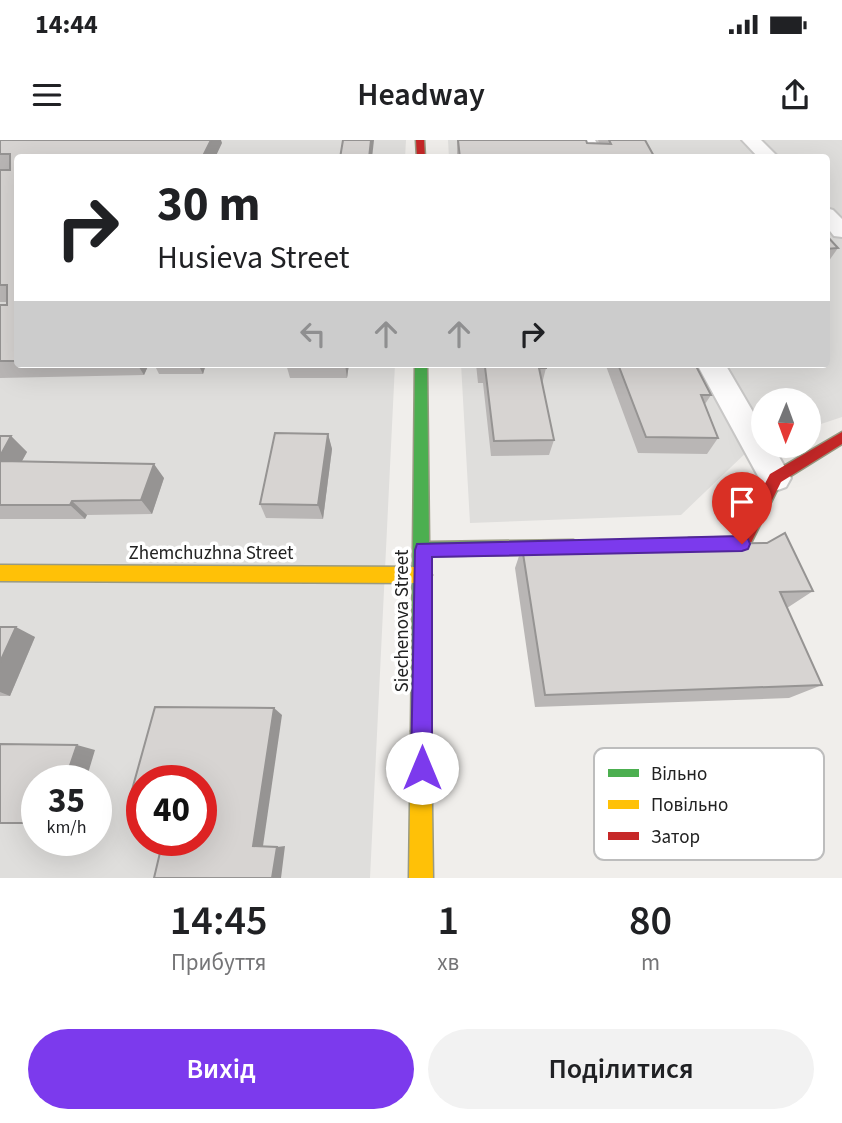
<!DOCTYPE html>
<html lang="uk">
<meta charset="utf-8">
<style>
body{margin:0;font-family:"Source Sans 3",sans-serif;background:#f2f2f2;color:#202124;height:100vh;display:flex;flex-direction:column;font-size:26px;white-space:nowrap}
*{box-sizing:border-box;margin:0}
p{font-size:23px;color:#757577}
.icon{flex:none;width:38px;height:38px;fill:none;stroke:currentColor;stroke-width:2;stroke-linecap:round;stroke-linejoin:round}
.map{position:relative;height:738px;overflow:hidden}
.drawer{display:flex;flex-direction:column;background:#fff;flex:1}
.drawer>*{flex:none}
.top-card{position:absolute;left:14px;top:14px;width:816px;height:214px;border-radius:7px;box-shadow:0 7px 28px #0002;background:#fff;color:#202124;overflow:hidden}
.needle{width:46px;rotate:181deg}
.tools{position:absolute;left:751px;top:248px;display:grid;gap:14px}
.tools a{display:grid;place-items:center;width:70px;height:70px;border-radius:50%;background:#fff;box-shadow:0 7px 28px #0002;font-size:35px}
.speed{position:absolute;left:21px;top:625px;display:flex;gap:14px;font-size:35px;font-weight:700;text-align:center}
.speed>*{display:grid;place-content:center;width:91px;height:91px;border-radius:50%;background:#fff;box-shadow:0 7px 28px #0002;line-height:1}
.speed small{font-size:18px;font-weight:400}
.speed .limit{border:10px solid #d22;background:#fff;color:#111}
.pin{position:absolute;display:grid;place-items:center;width:60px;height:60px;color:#fff;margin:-72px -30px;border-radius:50% 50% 50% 0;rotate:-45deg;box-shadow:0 0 7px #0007}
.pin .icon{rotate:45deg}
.me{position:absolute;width:77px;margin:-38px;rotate:0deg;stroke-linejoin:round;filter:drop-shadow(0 0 5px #0008)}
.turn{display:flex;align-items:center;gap:24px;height:147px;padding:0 28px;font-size:32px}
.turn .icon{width:91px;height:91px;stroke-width:2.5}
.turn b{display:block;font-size:49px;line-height:60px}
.lanes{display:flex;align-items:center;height:66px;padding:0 28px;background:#0003;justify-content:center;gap:35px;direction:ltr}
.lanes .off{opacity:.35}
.eta{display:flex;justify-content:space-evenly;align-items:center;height:119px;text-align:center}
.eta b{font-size:42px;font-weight:600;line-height:49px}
.button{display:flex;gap:14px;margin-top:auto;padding:14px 28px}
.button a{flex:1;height:80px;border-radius:42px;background:#7c3aed;color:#fff;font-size:28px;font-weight:600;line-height:80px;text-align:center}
.button a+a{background:#f2f2f2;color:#202124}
.status{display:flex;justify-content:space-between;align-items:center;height:49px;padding:0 35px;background:#fff;direction:ltr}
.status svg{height:19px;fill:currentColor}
header{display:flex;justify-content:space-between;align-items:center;height:91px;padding:0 28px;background:#fff;font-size:32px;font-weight:600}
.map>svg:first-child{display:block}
.residential{fill:#dfdedc;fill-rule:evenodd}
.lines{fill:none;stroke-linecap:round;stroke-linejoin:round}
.street-casing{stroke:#c9c8c7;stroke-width:4}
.fast-casing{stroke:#999a82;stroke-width:3}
.slow-casing{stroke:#999a82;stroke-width:3}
.jam-casing{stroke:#999a82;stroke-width:3}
.street{fill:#fdfcfc;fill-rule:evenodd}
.fast{fill:#4caf50;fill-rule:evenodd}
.slow{fill:#ffc107;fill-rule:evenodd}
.jam{fill:#c62828;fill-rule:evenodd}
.wall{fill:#b9b6b5}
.shaded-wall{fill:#969493}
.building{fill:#d7d4d2;stroke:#969493;stroke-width:2}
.route{fill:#7c3aed;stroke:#51269a;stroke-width:2}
.labels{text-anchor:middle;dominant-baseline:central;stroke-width:7;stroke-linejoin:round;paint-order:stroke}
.street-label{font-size:19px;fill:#222;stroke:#fff}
.key{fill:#fff;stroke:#bdbdbd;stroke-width:2}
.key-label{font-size:19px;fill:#222}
</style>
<div class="status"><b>14:44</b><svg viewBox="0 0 49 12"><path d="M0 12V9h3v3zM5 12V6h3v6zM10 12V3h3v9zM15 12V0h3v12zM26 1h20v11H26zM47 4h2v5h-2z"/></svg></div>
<header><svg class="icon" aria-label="menu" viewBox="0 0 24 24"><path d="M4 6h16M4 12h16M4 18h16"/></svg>Headway<svg class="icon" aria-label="share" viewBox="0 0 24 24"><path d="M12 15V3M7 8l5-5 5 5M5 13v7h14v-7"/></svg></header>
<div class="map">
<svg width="842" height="738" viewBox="0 0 842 738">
<rect width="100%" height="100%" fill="#f0eeeb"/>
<!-- residential -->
<g class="residential">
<path d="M0,0H406L405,18H18V224H395L370,738H0ZM37,640H96V700H37ZM142,640H201V700H142Z"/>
<polygon points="448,0 842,0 842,277 809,288 808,261 763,261 763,303 752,307 681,375 470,383 461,224 826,224 826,18 449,18"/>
</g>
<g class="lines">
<defs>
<g id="street">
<polygon points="577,0 595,0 605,18 586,18"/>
<polygon points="742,0 761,0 779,18 759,18"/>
<polygon points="826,68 833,70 842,79 842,97 834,96 826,86"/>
<polygon points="697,224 725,224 763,289 763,306 773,306 791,338 786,347 775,351 764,347"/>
</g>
<polygon id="fast" points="415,224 427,224 429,402 573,400 579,402 581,407 579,412 573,414 429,416 431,591 428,598 421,601 414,598 411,591"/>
<g id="slow">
<polygon points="0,425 423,427 429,430 432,435 429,440 423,443 0,441"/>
<polygon points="421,581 428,584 431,591 433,738 409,738 411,591 414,584"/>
</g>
<g id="jam">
<polygon points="416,0 424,0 425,18 417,18"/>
<polygon points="842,292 842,304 781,342 748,409 689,412 683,410 681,405 683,400 689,398 737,397 770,334"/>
</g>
</defs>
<!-- street casing -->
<use href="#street" class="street-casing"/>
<!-- fast casing -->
<use href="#fast" class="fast-casing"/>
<!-- slow casing -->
<use href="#slow" class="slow-casing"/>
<!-- jam casing -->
<use href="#jam" class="jam-casing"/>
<!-- street -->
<use href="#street" class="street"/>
<!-- fast -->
<use href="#fast" class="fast"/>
<!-- slow -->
<use href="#slow" class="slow"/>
<!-- jam -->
<use href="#jam" class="jam"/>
</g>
<!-- wall -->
<g class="wall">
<polygon points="0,0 222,3 18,18 18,224 149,224 144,235 0,238 0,165 7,165 7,162 0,162"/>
<polygon points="457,0 599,4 598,0 645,0 655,18 457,18"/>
<polygon points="826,95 838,108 826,125"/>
<polygon points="154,224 206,224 203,234 159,234"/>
<polygon points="286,224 349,224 347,238 290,238"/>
<polygon points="476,224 546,224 546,228 542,244 554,300 549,315 491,316 483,243 478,243"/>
<polygon points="606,224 695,224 711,255 705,264 718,298 707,314 638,313 606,226"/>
<polygon points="328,294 332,309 323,379 266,378 260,364"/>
<polygon points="0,296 11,296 27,312 22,321 164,338 152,374 87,375 85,379 0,379"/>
<polygon points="522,407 813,451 787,468 822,545 789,558 535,567 515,428"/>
<polygon points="0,487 35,497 10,556 0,556"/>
</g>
<!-- shaded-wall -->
<g class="shaded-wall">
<polygon points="211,0 221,0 222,3 215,18 202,18"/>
<polygon points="371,0 374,0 372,18 369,18"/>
<polygon points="137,224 149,224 144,235"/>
<polygon points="198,224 206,224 203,234"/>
<polygon points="345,224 349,224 347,238"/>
<polygon points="328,294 332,309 323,379 318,365"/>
<polygon points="11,296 27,312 14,335 0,323 0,316"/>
<polygon points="154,324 164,338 152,374 141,360"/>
<polygon points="72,361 87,375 85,379 70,365"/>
<polygon points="16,487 35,497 10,556 0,552 0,522"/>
<polygon points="274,568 282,575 263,706 253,706"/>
<polygon points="77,605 95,610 86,640 65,640"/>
<polygon points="285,706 281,738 272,738 277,707"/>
</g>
<!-- building -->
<g class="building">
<polygon points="0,0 211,0 202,18 18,18 18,221 0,221 0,165 7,165 7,145 0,145 0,30 10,30 10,14 0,14"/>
<polygon points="343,0 371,0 369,18 340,18"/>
<polygon points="458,0 586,0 587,3 611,4 609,0 645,0 655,18 460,18"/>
<polygon points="826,95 838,108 826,109"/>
<polygon points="479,224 546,224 546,228 539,228 554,300 494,301 485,227 480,227"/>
<polygon points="618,224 695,224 711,255 701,255 718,298 646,297"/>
<polygon points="275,293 328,294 318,365 260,364"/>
<polygon points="0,296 11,296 0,316"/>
<polygon points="0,321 154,324 141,360 72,361 70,365 0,365"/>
<polygon points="785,393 813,451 780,452 822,545 545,555 522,407 767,403"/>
<polygon points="0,487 16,487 0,522"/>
<polygon points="155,567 274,568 253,706 277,707 272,738 154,738 163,700 201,700 201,640 142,640 142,657 130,657"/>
<polygon points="0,604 77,605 65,640 37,640 37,683 0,683"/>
</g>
<!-- route -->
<polygon class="route" points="742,396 748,399 750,404 748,409 742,411 432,417 432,628 429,635 422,638 414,635 411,628 415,410 417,404"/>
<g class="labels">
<!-- street labels -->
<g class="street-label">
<text x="211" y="413">Zhemchuzhna Street</text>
<text transform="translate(402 481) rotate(-90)">Siechenova Street</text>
</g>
</g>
<!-- legend -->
<rect x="594" y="608" width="230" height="112" rx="10" class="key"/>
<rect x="608" y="629" width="31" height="8" fill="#4caf50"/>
<rect x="608" y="660" width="31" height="9" fill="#ffc107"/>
<rect x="608" y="692" width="31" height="8" fill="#c62828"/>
<g class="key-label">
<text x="651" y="640">Вільно</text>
<text x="651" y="671">Повільно</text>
<text x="651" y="703">Затор</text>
</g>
</svg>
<div class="tools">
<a><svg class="needle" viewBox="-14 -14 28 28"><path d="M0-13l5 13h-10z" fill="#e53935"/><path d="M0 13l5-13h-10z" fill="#757577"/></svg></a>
</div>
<div class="speed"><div>35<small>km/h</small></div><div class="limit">40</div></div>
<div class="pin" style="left:742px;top:404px;background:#d93025"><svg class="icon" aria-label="arrive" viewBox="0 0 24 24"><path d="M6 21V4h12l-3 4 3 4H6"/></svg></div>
<svg class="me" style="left:422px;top:628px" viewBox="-20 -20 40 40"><circle r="19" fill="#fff"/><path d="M0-13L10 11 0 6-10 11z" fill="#7c3aed"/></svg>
<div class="top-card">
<div class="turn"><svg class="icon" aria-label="right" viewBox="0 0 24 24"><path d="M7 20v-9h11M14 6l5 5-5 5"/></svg><div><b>30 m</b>Husieva Street</div></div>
<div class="lanes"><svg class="icon off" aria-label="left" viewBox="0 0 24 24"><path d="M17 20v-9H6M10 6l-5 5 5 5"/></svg><svg class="icon off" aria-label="ahead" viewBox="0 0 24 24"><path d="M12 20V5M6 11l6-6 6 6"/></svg><svg class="icon off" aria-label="ahead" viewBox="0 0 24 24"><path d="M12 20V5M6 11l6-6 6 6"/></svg><svg class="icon" aria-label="right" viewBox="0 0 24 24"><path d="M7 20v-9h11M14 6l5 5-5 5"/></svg></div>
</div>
</div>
<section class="drawer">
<div class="eta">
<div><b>14:45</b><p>Прибуття</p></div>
<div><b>1</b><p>хв</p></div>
<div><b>80</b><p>m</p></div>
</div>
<div class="button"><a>Вихід</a><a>Поділитися</a></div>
</section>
